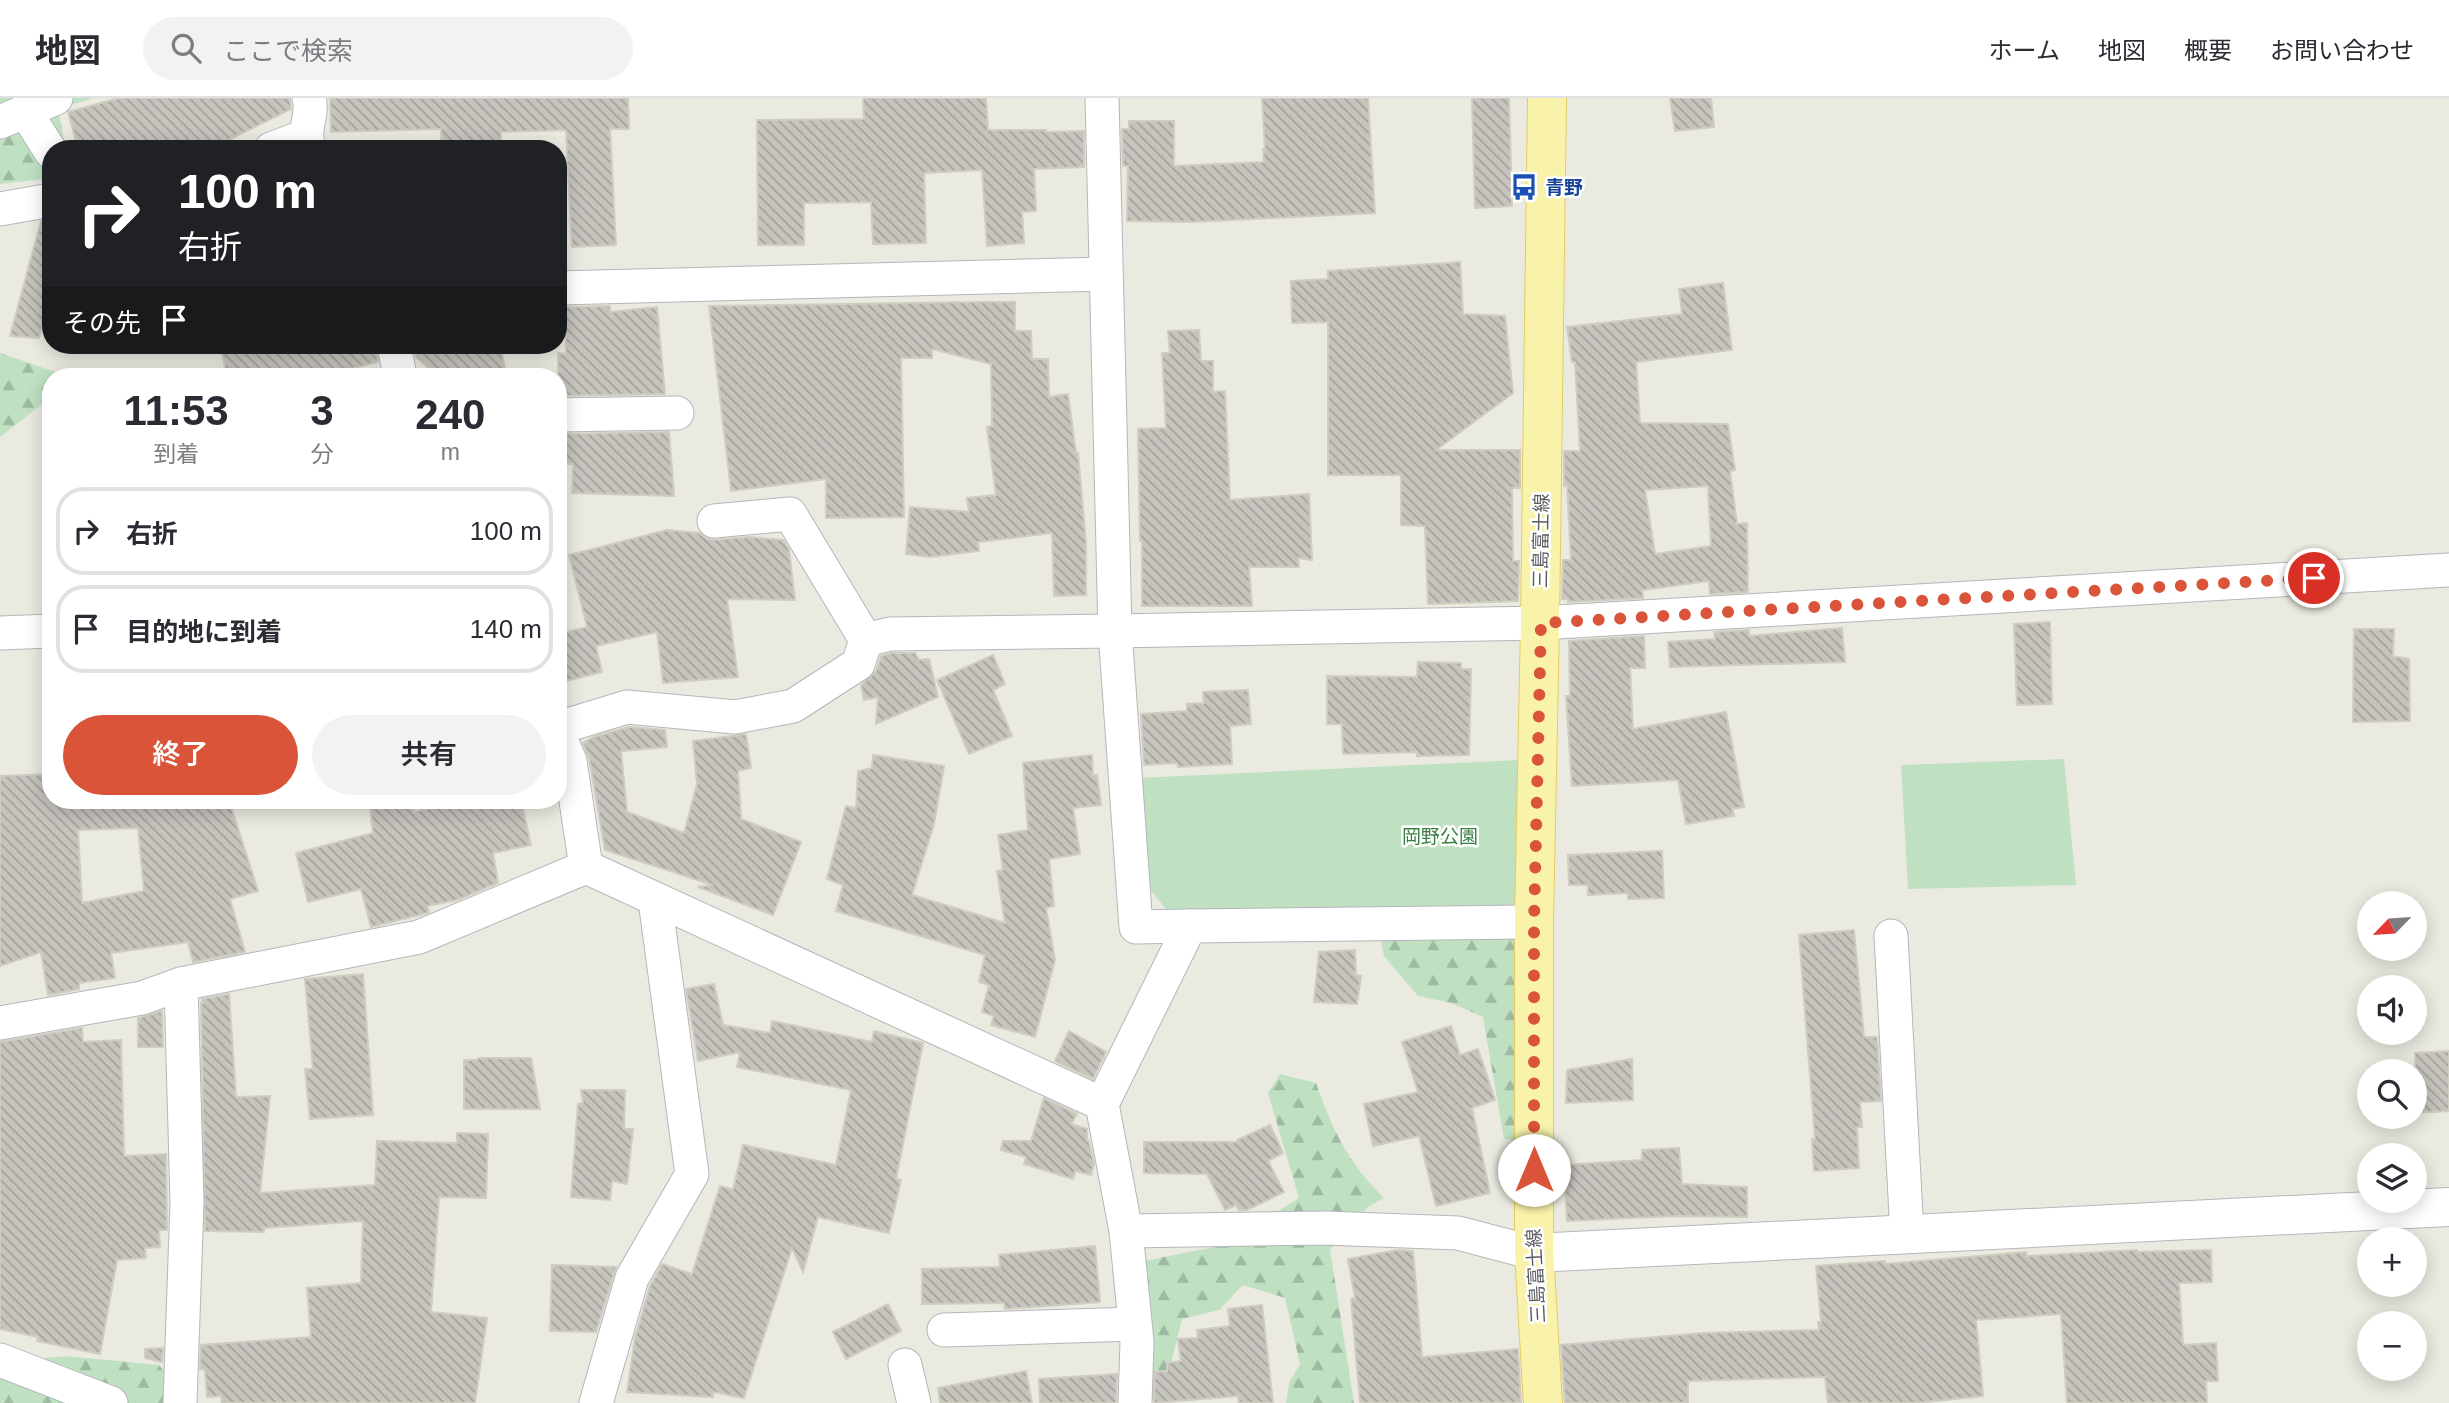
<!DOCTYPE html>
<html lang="ja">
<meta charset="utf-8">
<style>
body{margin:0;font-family:Helvetica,"Noto Sans JP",sans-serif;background:#f2f2f3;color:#2b2b33;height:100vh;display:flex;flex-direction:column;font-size:26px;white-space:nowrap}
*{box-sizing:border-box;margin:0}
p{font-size:23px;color:#7c7c81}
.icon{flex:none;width:38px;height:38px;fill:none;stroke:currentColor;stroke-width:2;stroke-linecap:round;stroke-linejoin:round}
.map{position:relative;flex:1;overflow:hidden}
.side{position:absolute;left:42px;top:270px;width:525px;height:441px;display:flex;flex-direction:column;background:#fff;border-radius:28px;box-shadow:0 4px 18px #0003}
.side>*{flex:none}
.hud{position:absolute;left:42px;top:42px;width:525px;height:214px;border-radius:28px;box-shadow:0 4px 18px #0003;background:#202124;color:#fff;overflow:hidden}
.needle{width:46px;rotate:245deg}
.fabs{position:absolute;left:2357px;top:793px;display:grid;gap:14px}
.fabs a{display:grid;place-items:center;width:70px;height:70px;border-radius:50%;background:#fff;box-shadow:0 4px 18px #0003;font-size:35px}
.pin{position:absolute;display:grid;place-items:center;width:60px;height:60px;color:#fff;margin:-30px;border:4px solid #fff;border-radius:50%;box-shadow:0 2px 7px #0007}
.me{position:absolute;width:77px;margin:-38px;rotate:0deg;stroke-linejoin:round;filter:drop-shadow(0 0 5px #0008)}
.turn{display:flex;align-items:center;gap:24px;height:147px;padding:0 21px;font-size:32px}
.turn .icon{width:91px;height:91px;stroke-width:2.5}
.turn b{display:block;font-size:49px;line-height:60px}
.then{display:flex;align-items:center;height:66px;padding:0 21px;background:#0003;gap:14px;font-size:26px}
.eta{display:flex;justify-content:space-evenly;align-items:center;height:119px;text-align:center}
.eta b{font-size:42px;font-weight:600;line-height:49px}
.button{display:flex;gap:14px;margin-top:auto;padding:14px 21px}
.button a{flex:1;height:80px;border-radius:42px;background:#d95439;color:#fff;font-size:28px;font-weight:600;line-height:80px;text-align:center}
.button a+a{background:#f2f2f3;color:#2b2b33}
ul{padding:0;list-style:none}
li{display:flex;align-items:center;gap:21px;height:88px;margin:0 14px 10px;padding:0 7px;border:4px solid #e1e1e2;border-radius:28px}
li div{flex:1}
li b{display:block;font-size:26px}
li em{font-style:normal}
header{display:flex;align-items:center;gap:42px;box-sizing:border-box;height:98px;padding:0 35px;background:#fff;border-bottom:2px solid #e1e1e2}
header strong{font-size:33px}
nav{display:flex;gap:38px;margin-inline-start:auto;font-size:24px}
.search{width:490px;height:63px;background:#f2f2f3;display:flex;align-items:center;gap:18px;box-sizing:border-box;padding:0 24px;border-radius:38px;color:#7c7c81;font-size:26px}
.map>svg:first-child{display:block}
.forest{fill:url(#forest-firs)}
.park{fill:#bfe1c2}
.building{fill:url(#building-back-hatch);stroke:#cfccc0;stroke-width:2;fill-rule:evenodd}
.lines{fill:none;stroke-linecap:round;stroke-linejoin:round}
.street-casing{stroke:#b4b6bb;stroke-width:35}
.secondary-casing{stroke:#b5b7bc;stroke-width:40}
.primary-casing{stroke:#e4cc61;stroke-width:40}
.street{stroke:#fff;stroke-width:33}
.secondary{stroke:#fff;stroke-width:38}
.primary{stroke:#f8f2aa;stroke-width:38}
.route{stroke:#d95439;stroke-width:12;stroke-dasharray:0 21.6}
.labels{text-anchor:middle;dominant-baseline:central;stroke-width:5;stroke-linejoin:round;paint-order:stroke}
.transit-label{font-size:19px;font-weight:bold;fill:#164399;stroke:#fff;text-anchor:start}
.street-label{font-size:19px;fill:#5a5c61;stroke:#fff}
.park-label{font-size:19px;fill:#3b7e44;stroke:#fff}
</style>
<header>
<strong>地図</strong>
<div class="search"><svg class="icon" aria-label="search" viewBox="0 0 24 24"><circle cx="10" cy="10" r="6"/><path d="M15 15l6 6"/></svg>ここで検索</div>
<nav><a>ホーム</a><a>地図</a><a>概要</a><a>お問い合わせ</a></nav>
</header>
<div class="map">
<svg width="2449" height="1305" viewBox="0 0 2449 1305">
<defs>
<pattern id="forest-firs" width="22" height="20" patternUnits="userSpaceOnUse" patternTransform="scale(1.75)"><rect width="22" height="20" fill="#bfe1c2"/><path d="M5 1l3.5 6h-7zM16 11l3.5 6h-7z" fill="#9ebaa1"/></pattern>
<pattern id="building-back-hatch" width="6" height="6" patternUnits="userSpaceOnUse" patternTransform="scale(1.75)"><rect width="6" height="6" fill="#c7c4be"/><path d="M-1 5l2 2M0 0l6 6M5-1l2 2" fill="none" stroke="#a5a29e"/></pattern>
</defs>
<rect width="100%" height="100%" fill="#ebeae1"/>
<!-- forest -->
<g class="forest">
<polygon points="0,0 93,0 58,11 66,51 51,51 51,80 0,86"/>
<polygon points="0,255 67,278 51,278 51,299 0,339"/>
<polygon points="1379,834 1520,835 1518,1043 1504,1041 1483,919 1451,905 1418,898 1384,858"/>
<path d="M1280,976L1316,985C1333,1033 1347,1063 1384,1100L1369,1108L1330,1151L1354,1305H1286L1289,1285L1300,1266L1285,1200L1243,1187L1219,1212L1182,1221L1162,1302H1144L1129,1166L1224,1147L1299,1100L1268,995Z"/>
<polygon points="65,1258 159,1267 190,1305 0,1305 0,1265"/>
</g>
<!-- park -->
<g class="park">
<polygon points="2064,661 2076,787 1908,791 1901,667"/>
<polygon points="1520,662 1517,807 1169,815 1149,790 1138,680"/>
</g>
<!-- building -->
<g class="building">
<polygon points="119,0 290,0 291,11 211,51 78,51 68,14"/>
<polygon points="330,0 628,0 629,31 610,31 616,147 572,149 566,32 501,34 501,44 441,44 441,31 331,34"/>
<polygon points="863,0 986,0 988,32 1046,32 1046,34 1084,33 1084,69 1034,71 1036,113 1022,114 1024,145 987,148 982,72 924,75 926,145 873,146 871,104 804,105 804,147 758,147 757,22 864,21"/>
<polygon points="1262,0 1368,0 1375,115 1191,124 1127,123 1128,68 1123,68 1122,31 1129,31 1129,23 1174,23 1174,68 1264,64 1263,51 1265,51"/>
<polygon points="1472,0 1509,0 1512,108 1475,110"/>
<polygon points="1670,0 1711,0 1714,29 1675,33"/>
<polygon points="41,123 51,124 51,199 39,240 10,238"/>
<polygon points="1460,164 1463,216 1505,218 1513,295 1436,352 1520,352 1520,390 1512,390 1513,463 1519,463 1518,503 1428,506 1425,428 1401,427 1401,377 1328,377 1328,224 1292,225 1291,183 1328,181 1328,173"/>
<path d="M1723,185L1732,252L1636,264L1640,325L1728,326L1735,372L1730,373L1737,426L1747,425L1748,494L1710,496L1709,483L1642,492L1643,500L1568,504V501H1562L1563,462H1571L1567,387L1564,388V353H1580L1575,264H1572L1567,229L1682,216L1679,191ZM1708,388L1711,448L1655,456L1645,392Z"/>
<polygon points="980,204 1015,204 1015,233 1031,233 1032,261 1048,261 1049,299 1068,296 1076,355 1078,355 1086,445 1086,497 1054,498 1052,435 978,444 979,453 930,459 906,456 910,409 969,414 967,400 996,397 987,329 992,328 991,266 932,251 932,260 901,260 904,419 826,420 826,381 731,393 709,208"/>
<polygon points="610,208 610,214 657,209 665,296 558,298 558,255 566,256 565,209"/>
<polygon points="1199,232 1201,263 1213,263 1213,294 1225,293 1230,402 1309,396 1312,462 1298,460 1299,469 1249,469 1252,508 1142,508 1142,443 1140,443 1138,331 1166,330 1162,255 1170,255 1168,233"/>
<polygon points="220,247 375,247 378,264 321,278 227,278"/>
<polygon points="414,247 500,247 507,278 437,278 416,259"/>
<polygon points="669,334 674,398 572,395 573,366 558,366 558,336"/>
<polygon points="667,432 699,435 707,441 715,442 749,439 783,442 789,451 795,502 727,501 738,579 663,585 657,534 596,548 602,574 558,585 558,536 587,529 569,457"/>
<polygon points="2050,524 2052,606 2017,607 2014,526"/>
<polygon points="1842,530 1845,564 1670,569 1668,544 1715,541 1714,534 1749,532 1749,538"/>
<polygon points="2354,531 2394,531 2393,558 2409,561 2410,623 2353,624"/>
<polygon points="1644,538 1645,570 1630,570 1633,631 1726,614 1744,709 1732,711 1734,718 1686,726 1678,682 1572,688 1566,598 1570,598 1569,543"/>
<polygon points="892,555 915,555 919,562 929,561 938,599 876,626 878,599 864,602 861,587 876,573 881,558"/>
<polygon points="993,557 1005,586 993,592 1012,638 969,656 937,582"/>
<polygon points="1418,564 1461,565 1461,571 1471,571 1469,657 1417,658 1417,654 1343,656 1342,626 1327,626 1327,578 1417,579"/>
<polygon points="1248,592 1251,626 1230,628 1232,666 1178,669 1177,665 1144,667 1141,616 1187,613 1187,606 1204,605 1203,594"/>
<polygon points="629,629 665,632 667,649 621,653 627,714 684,735 697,686 693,643 746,636 751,670 738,673 741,721 801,744 773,817 698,789 713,787 605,752 589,660 583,645 593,639"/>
<polygon points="873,657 944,668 934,726 912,797 1005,825 997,773 1003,772 998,737 1028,732 1023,665 1092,657 1093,677 1097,677 1101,707 1073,710 1080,756 1049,761 1054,808 1046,810 1055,862 1035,939 991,927 994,918 982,914 989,887 979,884 985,857 836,813 843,787 827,781 846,708 856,710 858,673 872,670"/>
<path d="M51,676V702H229L258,793L230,801L245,854L193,864L188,844L111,855L115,880L79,885V891L48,897L41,854L0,868V678ZM138,730L144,793L82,805L78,732Z"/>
<polygon points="369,702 413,702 414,714 462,702 521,702 531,747 493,755 498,785 457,802 427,808 429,814 427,815 371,829 361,791 308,804 296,755 373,735"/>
<polygon points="1662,753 1664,800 1628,801 1628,795 1588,797 1588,787 1569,787 1568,757"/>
<polygon points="1854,832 1864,939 1877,939 1881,1003 1860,1004 1862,1029 1857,1029 1859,1070 1814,1073 1812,1041 1815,1041 1799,837"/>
<polygon points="1355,852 1356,877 1361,878 1357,906 1314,904 1319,854"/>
<polygon points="363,876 373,1017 310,1021 305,971 313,971 305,881"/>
<polygon points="714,886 723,927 770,935 772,923 872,944 874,933 923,945 896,1081 901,1082 889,1135 818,1119 803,1174 792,1150 744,1300 713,1294 713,1299 627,1294 635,1240 650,1188 662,1166 692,1176 720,1088 733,1092 743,1047 836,1067 851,992 737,969 740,954 698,963 686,891"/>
<polygon points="229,896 236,999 270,998 260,1095 375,1087 377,1043 457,1045 457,1035 488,1036 486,1100 439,1099 431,1214 487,1220 475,1305 222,1305 221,1298 207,1299 205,1272 200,1271 201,1247 311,1239 307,1190 361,1185 363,1123 264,1130 264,1134 205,1133 201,905 203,905 202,901"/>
<polygon points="162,913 163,949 138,949 138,920"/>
<polygon points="1451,928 1460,957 1478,951 1495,1002 1472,1010 1490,1095 1436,1108 1419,1038 1373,1048 1364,1006 1418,994 1402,944"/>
<polygon points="82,930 83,944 121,942 124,1058 166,1056 167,1132 159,1132 160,1149 145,1150 146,1160 117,1162 100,1256 37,1243 38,1239 0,1231 0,944"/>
<polygon points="1069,933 1106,954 1093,981 1055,963"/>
<polygon points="2449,953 2449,1013 2415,1015 2415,955"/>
<polygon points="478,960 531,960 540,1011 464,1011 464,962 477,962"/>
<polygon points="1632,961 1633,1002 1566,1005 1567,972"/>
<polygon points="581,992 625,992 624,1031 633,1031 627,1086 612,1083 610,1102 571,1099 578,1006 583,1005"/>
<polygon points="1044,1000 1077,1016 1071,1026 1087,1031 1087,1043 1089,1043 1094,1066 1091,1077 1075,1073 1073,1081 1024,1066 1026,1059 1001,1052 1003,1043 1031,1043"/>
<polygon points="1270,1027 1283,1055 1268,1063 1284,1094 1247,1112 1239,1112 1236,1107 1225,1112 1207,1076 1144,1075 1144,1044 1238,1044 1237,1042"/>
<polygon points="1679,1050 1682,1086 1747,1089 1747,1119 1674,1118 1567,1123 1564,1067 1642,1062 1642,1052"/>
<polygon points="1095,1148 1100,1204 1005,1211 1004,1205 922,1206 922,1171 1000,1169 999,1157"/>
<polygon points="1397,1152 1413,1153 1422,1259 1518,1251 1521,1305 1360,1305 1351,1201 1355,1200 1348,1161"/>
<polygon points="2137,1152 2137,1154 2211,1152 2212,1184 2179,1185 2183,1247 2216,1245 2218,1283 2206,1283 2207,1305 2067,1305 2061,1216 1976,1222 1983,1298 1916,1305 1828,1305 1825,1279 1688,1283 1688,1305 1565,1305 1561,1247 1704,1235 1819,1232 1818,1224 1821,1224 1816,1168 1885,1163 1885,1166 2026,1154 2027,1158"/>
<polygon points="552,1167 616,1169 596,1234 550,1233"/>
<polygon points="888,1206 901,1233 846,1261 833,1234"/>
<polygon points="1262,1207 1273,1305 1239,1305 1238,1298 1154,1305 1155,1274 1167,1273 1167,1265 1181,1263 1178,1241 1198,1240 1197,1232 1230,1228 1228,1211"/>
<polygon points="163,1250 162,1264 145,1260 145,1251"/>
<polygon points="1026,1273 1032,1305 940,1305 938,1290"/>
<polygon points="1117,1276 1116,1305 1040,1305 1039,1281"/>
</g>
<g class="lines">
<defs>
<g id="street">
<polyline points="1102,0 1115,533 1540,525 2449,472"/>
<polyline points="25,13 51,54"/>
<polyline points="0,24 56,0"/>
<polyline points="271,51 305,38"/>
<path d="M309,51C302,29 314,18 309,0"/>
<polyline points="0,111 51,102"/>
<polyline points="558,190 1106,176"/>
<polyline points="394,247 400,278"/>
<polyline points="558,317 677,315"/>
<polyline points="714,423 790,416 866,542"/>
<polyline points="0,535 51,533"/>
<polyline points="558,630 627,609 735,619 793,608 858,566 866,542 890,536 1115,533 1136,829 1190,828"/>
<polyline points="558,635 570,663 586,769"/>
<polyline points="1891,838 1907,1136"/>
<polyline points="0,925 142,900 181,886 419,839 586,769 1102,1006 1190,828 1534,824"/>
<polyline points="1102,1006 1126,1133 1137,1244 1135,1305"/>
<polyline points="1126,1133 1326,1130 1458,1135 1534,1155"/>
<polyline points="944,1232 1134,1226"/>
<polyline points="0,1262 111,1305"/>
<polyline points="905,1267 914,1305"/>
<polyline points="180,1305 187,1104 181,886"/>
<polyline points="596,1305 632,1180 692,1076 655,802"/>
</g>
<polyline id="secondary" points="1534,1155 2449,1109"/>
<polyline id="primary" points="1543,1305 1534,1155 1534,824 1540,525 1547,0"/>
</defs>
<!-- street casing -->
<use href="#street" class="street-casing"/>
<!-- secondary casing -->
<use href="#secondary" class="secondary-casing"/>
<!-- primary casing -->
<use href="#primary" class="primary-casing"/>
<!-- street -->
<use href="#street" class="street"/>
<!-- secondary -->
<use href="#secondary" class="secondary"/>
<!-- primary -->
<use href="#primary" class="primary"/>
</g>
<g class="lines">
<!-- route -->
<polyline class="route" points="1534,1072 1534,824 1541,525 2314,480"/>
</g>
<!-- icons -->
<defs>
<symbol id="bus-bare" viewBox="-9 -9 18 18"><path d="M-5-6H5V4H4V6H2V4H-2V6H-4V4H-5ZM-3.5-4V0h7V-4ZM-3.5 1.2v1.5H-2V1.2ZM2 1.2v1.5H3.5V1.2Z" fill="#1a4fb4" stroke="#fff" stroke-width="2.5" paint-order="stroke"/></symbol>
</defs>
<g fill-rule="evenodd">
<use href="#bus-bare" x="1505" y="70" width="38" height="38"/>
</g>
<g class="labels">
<!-- transit labels -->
<g class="transit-label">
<text x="1545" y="89">青野</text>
</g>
<!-- street labels -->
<g class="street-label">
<text transform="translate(1541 443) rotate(-89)">三島富士線</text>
<text transform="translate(1536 1178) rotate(-93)">三島富士線</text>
</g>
<!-- park labels -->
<g class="park-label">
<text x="1440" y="738">岡野公園</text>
</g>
</g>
</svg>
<div class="fabs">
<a><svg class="needle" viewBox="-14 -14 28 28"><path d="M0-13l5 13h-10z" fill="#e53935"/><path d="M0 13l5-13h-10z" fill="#7c7c81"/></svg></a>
<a><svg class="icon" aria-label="sound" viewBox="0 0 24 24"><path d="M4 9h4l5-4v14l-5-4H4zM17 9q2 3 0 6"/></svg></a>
<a><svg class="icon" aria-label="search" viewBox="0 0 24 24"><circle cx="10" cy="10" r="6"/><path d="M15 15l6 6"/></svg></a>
<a><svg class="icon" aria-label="layers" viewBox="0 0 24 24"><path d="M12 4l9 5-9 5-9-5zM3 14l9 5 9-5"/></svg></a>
<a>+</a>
<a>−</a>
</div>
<div class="pin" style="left:2314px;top:480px;background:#d93025"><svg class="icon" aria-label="arrive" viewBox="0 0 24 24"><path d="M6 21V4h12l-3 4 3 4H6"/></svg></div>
<svg class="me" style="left:1534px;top:1072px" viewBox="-20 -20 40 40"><circle r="19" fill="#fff"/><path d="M0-13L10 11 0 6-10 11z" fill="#d95439"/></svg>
<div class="hud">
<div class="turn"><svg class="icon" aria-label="right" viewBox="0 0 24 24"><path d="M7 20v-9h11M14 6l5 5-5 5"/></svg><div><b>100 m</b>右折</div></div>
<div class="then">その先<svg class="icon" aria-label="arrive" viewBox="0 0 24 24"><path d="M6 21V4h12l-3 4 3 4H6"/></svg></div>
</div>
<section class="side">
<div class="eta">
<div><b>11:53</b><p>到着</p></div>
<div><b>3</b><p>分</p></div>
<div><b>240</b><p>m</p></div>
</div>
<ul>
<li><svg class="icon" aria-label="right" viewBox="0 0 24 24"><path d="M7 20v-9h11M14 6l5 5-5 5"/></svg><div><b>右折</b></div><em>100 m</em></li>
<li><svg class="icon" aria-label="arrive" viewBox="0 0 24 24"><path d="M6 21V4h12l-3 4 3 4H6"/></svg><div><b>目的地に到着</b></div><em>140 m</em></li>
</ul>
<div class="button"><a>終了</a><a>共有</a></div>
</section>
</div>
